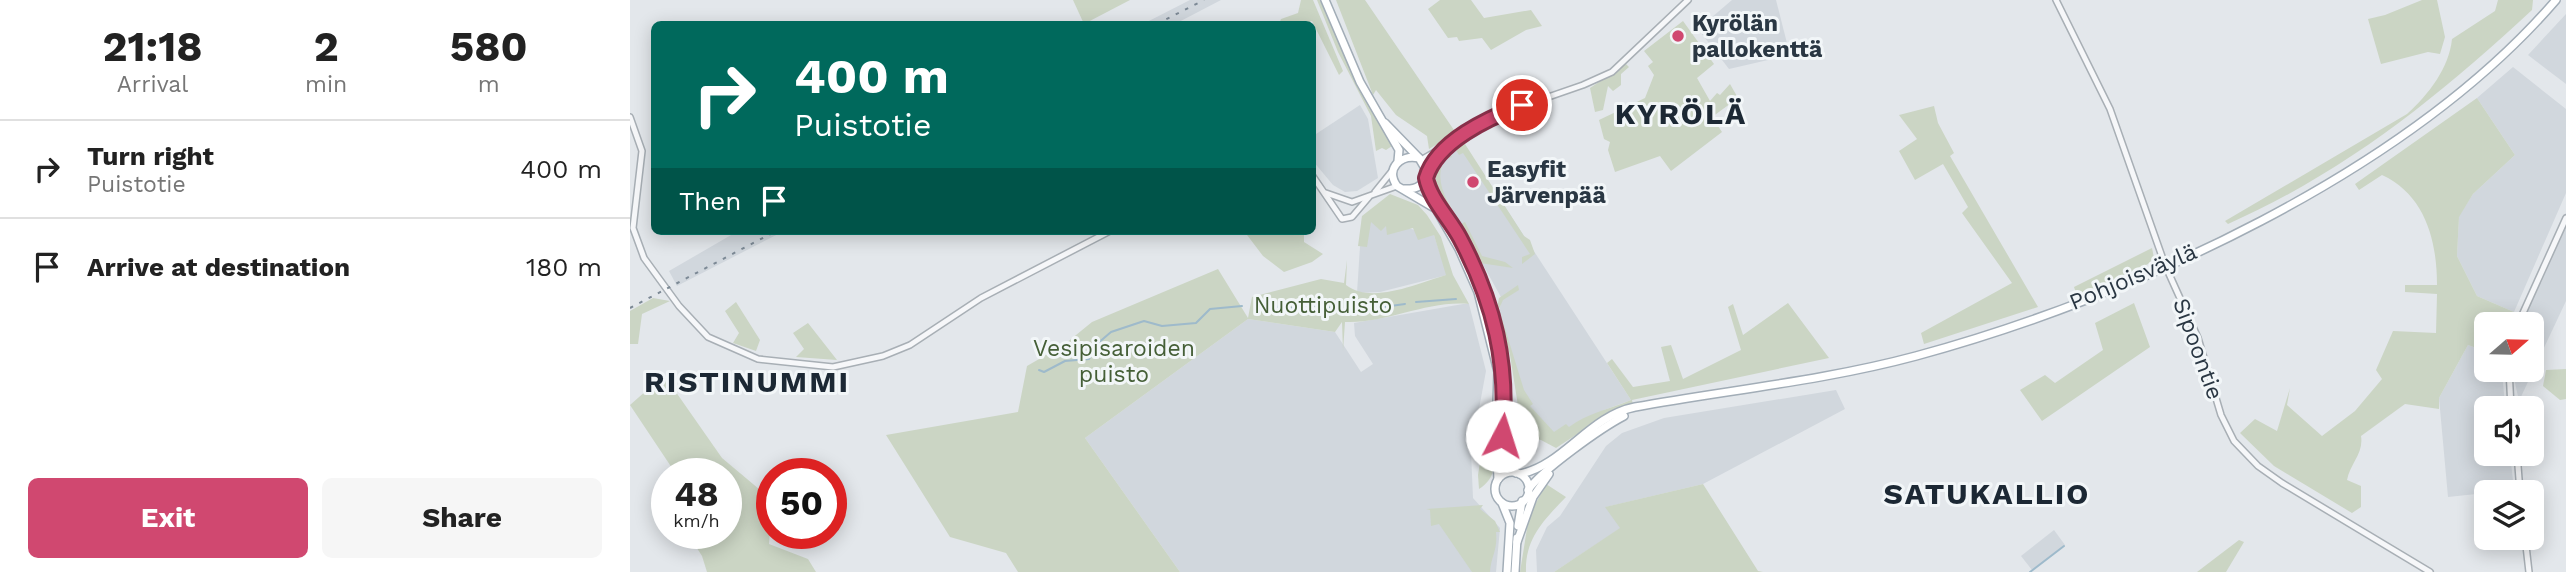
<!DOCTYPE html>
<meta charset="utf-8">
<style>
body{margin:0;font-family:"Work Sans",sans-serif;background:#f6f6f6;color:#222;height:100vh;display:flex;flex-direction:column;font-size:26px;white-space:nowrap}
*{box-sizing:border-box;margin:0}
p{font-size:23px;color:#767676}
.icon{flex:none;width:38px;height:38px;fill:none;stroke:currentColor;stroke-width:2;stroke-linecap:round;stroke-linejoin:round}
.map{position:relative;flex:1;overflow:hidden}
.panel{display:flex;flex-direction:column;background:#fff;width:630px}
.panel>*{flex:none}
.top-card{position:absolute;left:21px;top:21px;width:665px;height:214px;border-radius:10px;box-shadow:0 4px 18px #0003;background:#00695c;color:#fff;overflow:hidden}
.needle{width:46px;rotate:70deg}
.fabs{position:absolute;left:1844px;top:312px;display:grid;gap:14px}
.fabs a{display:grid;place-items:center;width:70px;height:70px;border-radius:10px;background:#fff;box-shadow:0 4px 18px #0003;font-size:35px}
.speed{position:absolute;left:21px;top:458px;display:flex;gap:14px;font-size:35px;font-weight:700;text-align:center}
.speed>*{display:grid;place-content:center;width:91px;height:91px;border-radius:50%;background:#fff;box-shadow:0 4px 18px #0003;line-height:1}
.speed small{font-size:18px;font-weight:400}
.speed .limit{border:10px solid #d22;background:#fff;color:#111}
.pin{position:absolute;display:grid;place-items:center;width:60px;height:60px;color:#fff;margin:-30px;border:4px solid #fff;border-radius:50%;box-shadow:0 2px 7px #0007}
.me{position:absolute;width:77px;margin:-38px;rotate:5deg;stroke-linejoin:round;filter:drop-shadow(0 0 5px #0008)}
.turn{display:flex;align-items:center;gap:24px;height:147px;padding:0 28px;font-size:32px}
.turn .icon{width:91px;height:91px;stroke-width:2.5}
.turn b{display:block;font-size:49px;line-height:60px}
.then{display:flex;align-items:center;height:66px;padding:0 28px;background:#0003;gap:14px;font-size:26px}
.eta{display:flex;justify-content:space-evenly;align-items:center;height:119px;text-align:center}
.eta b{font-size:42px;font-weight:700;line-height:49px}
.button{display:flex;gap:14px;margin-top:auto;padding:14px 28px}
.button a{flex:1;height:80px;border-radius:10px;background:#d04870;color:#fff;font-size:28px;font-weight:700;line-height:80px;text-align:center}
.button a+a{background:#f6f6f6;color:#222}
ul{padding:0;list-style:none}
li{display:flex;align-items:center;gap:21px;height:98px;padding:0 28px;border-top:2px solid #e0e0e0}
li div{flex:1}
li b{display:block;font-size:26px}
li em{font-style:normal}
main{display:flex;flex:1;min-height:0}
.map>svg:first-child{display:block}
.built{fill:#d1d7dd}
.green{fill:#cbd5c4}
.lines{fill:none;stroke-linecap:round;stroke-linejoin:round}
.stream{stroke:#9ebacb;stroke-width:2}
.minor-casing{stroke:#a8afb5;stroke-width:8}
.major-casing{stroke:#a2adb7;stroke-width:10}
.minor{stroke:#f6f7f9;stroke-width:5}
.major{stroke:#fff;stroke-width:7}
.rail{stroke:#7c8995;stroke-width:2;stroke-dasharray:3.5 7;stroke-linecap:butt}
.route-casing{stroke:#872f49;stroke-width:18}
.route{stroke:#d04870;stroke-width:12}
.poi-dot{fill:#d04870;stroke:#f2f6f8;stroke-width:2.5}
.labels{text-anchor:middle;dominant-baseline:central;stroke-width:6;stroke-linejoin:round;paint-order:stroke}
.poi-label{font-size:23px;font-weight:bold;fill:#2a3743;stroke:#f2f6f8;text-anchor:start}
.street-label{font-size:23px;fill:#2a3743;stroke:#f2f6f8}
.park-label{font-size:23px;fill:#455f37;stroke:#f2f6f8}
.district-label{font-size:30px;font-weight:bold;letter-spacing:2px;fill:#1c2834;stroke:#f2f6f8}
</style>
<main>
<section class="panel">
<div class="eta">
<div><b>21:18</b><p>Arrival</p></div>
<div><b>2</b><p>min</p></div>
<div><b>580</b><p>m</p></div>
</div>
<ul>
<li><svg class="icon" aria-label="right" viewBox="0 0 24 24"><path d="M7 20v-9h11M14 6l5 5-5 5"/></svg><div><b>Turn right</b><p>Puistotie</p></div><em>400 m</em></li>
<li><svg class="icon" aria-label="arrive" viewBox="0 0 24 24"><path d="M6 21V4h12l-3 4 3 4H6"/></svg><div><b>Arrive at destination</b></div><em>180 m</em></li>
</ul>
<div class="button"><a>Exit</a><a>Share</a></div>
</section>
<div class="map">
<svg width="1936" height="572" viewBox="0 0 1936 572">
<rect width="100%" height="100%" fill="#e3e7eb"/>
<!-- built -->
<g class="built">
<polygon points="560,0 591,0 545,24 513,24"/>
<polygon points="1102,0 1146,0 1160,55 1099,69 1068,29"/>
<polygon points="1936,14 1936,84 1898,55"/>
<polygon points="1883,67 1936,109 1936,193 1884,312 1847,296 1827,256 1829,216 1843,194 1885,155 1847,98"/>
<polygon points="730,105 738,119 748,178 727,191 715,192 703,185 683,161 683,136"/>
<polygon points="830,143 834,144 1001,400 974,410 924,440 895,400 869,311 872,299 810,187 810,158"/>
<polygon points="732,216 804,235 817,275 750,292 727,293"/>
<polygon points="1936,226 1936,301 1889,401 1882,369 1902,369 1902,324 1891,324"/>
<polygon points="108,231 154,231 47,286 39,271"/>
<polygon points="833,304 839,304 856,371 841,452 843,498 870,528 866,572 550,572 455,438 618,319 705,332 731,372 743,364 725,336 724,323"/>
<polygon points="1838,345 1857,352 1857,369 1872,369 1875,408 1857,408 1857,453 1880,453 1884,490 1818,497 1809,398"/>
<polygon points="1206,390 1215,409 1073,484 976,507 991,528 924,572 907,572 906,550 917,527 930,516 976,446 992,433 1034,418"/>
<polygon points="1424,530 1435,545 1402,570 1391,556"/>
</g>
<!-- green -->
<g class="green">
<polygon points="443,0 500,0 454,24"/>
<polygon points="671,0 683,0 713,71 709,75 682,21 674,24 649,24 651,19 668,13"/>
<polygon points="687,0 690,0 716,60 762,146 756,150 752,148 746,151 741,116 708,52"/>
<polygon points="706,0 735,0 826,133 799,149 797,136 766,115 746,90 743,95"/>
<polygon points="810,0 841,0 854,18 901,10 912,26 896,30 861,50 852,38 829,41 827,37 818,38 798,9"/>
<polygon points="1792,0 1807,0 1815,37 1810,54 1798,52 1751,64 1738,19 1755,15"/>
<path d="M1868,0H1903L1902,10C1808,97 1717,171 1598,224L1595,221L1777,114C1799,94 1819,68 1822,39L1865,11Z"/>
<polygon points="1053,21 1084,64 1067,78 1080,101 1087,93 1090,95 1100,84 1108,98 1082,117 1092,132 1041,171 1030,156 985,172 978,150 980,142 974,139 969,120 1015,98 1024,75 1018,66 1023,62 1014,51"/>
<polygon points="996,64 999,67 991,74 991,85 983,91 978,86 973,110 965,112 960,88"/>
<path d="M1847,98L1885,155L1843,194L1829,217L1827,256L1847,296L1884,312L1881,324H1857V352L1838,345L1809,398V409L1775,404L1731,436C1734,453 1720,464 1717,480L1731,486V507L1722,513L1644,466L1610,433L1625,419L1647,431L1660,388L1657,405L1692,436L1725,411L1752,379L1746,370L1763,331L1806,333L1807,294L1775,292V285H1807C1807,240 1795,195 1752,175L1729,190L1725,184Z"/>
<polygon points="1304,106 1308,123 1324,153 1320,156 1408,307 1294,344 1291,333 1382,283 1332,213 1338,207 1313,164 1285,180 1269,151 1287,139 1269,115"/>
<polygon points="830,142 835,144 894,236 900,240 905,254 892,264 892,257 900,254 833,153 829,155 824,147"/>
<path d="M817,151L822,157L814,160C803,184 819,203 831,224L835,222L852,256L875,262L883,268L850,263L806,188V162Z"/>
<path d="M760,194L788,205L797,215L811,237L823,275L839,304C797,300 756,324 715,322L713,351L712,322L705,332L618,319L455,438L550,572H388L376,553L320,537L256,435L388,412L397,366L435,344L462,322L588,269L618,318L622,297L691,279L714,283L717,260L716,285C742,305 788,283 816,275L804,235L788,240L783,228L757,235L756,226L751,231L741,222L737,247L728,246L732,216Z"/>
<polygon points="614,231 674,231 674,242 693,254 682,262 654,272 633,256"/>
<polygon points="1522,248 1524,258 1518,264 1447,296 1444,287"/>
<path d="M888,285L889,290L873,300L869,309L894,390L903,404L900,406L924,432L936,424L939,427C958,413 977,410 1001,400L977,363L982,359L1003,387L1040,381L1031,347L1041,345L1053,379L1111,350L1098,307L1103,304L1113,335L1158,303L1199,358L1002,400L1003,405L958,427L926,448L911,440L893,438L880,355L867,309L869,298Z"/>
<polygon points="23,298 40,301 12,314 8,344 0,344 0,311"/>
<polygon points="106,302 130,340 126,351 103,343 109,333 95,311"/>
<polygon points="1504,303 1520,347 1412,421 1390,390 1415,375 1425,383 1473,350 1465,323"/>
<polygon points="178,323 207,360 166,357 174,349 163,333"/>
<polygon points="1936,369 1936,399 1930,400 1913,386 1916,370"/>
<polygon points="34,375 92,458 142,500 139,544 178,559 186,572 77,572 72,556 58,534 96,534 96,474 46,474 0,405"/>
<path d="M858,446L863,447C865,465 866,478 849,489L848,475L852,449Z"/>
<path d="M916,484L936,497C914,520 895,538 896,572H890L899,516Z"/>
<polygon points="1073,484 1128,571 1133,572 924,572 990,528 975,507"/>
<path d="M853,505L850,509L865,521L870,532H866C868,550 861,556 860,572H842L809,524L801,526L800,510L796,509Z"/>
<polygon points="1609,540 1614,542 1596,572 1567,572"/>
</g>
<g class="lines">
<!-- stream -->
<g class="stream">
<polyline points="786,302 826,299"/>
<polyline points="629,308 641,312 650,305 660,309 672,303 705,309"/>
<polyline points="731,310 775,304"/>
<polyline points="409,370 414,372 435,361 459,359 467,344 481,332 514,321 532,326 566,323 580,309 612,306"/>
<polyline points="1400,572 1434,546"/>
</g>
<defs>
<g id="minor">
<polyline points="1426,0 1480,109 1535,265 1568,338 1591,415 1604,441 1628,466 1652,483 1800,572"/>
<polyline points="0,117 12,151 3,228 14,258 49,306 78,337 128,359 203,367 253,356 280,345 351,298 480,231"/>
<polyline points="791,160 875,112 953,85 982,72 1058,0"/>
<polyline points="797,174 810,153"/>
<polyline points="682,175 712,219 722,217 739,197"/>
<polyline points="745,192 762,171"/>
<polyline points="696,193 722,202 767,186"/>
<polyline points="1888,324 1936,218"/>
<polyline points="1879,369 1881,408"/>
<polyline points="1887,453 1890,492"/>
<polyline points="1895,537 1899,572"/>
</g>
<g id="major">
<polyline points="695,0 730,82 769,150 768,161"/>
<polyline points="755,123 789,158"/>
<polyline points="796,178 842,262 857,297 874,369 873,448 886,473"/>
<path d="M773,189C787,190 796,185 796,170L789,158C770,154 755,169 767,186L806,209L829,249L848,292L868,372L866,435L868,479"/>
<circle cx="882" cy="489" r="17"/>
<path d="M890,474C934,465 959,416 1005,407C1098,390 1193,381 1286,356C1503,297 1777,173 1926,0"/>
<path d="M898,490C912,470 971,428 994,416"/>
<polyline points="872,503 880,523 877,572"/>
<polyline points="888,526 892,501"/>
<polyline points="887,542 903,497 919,474"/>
<polyline points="885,572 887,538"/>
</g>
</defs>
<!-- minor casing -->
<use href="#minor" class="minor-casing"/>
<!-- major casing -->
<use href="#major" class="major-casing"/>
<!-- minor -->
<use href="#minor" class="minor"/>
<!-- major -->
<use href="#major" class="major"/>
<!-- rail -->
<g class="rail">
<polyline points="527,24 574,0"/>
<polyline points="0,308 146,231"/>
</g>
</g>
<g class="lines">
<defs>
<path id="route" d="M872,436C879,364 864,302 830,238C820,219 800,199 796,178C807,141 859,118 892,105"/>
</defs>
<!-- route casing -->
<use href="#route" class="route-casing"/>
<!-- route -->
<use href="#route" class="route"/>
</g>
<!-- markers -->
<g class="poi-dot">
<circle cx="1048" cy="36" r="7"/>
<circle cx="843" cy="182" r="7"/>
</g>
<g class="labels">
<!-- poi labels -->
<g class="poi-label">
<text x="1062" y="23">Kyrölän<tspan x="1062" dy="26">pallokenttä</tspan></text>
<text x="857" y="169">Easyfit<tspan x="857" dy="26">Järvenpää</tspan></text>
</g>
<!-- street labels -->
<g class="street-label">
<text transform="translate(1503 277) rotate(-23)">Pohjoisväylä</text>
<text transform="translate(1568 349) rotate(70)">Sipoontie</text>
</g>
<!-- park labels -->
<g class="park-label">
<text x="693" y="305">Nuottipuisto</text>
<text x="484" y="348">Vesipisaroiden<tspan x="484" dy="26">puisto</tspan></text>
</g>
<!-- district labels -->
<g class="district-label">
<text x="1051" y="113">KYRÖLÄ</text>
<text x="117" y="381">RISTINUMMI</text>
<text x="1357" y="493">SATUKALLIO</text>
</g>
</g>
</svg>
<div class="fabs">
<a><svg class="needle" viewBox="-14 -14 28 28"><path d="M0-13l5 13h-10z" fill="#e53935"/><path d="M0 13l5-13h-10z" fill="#767676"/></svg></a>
<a><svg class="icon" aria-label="sound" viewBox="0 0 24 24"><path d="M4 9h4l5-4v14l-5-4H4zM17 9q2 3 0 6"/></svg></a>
<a><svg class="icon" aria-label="layers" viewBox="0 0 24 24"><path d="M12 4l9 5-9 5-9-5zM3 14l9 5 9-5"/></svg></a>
</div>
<div class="speed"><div>48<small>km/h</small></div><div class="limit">50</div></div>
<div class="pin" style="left:892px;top:105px;background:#d93025"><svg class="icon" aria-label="arrive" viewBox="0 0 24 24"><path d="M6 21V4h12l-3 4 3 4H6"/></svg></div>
<svg class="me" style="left:872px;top:436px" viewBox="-20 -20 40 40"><circle r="19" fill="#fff"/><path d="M0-13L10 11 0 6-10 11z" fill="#d04870"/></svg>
<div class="top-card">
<div class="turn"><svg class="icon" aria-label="right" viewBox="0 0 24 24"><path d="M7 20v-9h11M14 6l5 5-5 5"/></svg><div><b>400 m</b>Puistotie</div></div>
<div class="then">Then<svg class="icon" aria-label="arrive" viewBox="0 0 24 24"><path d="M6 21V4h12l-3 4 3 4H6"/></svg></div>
</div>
</div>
</main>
